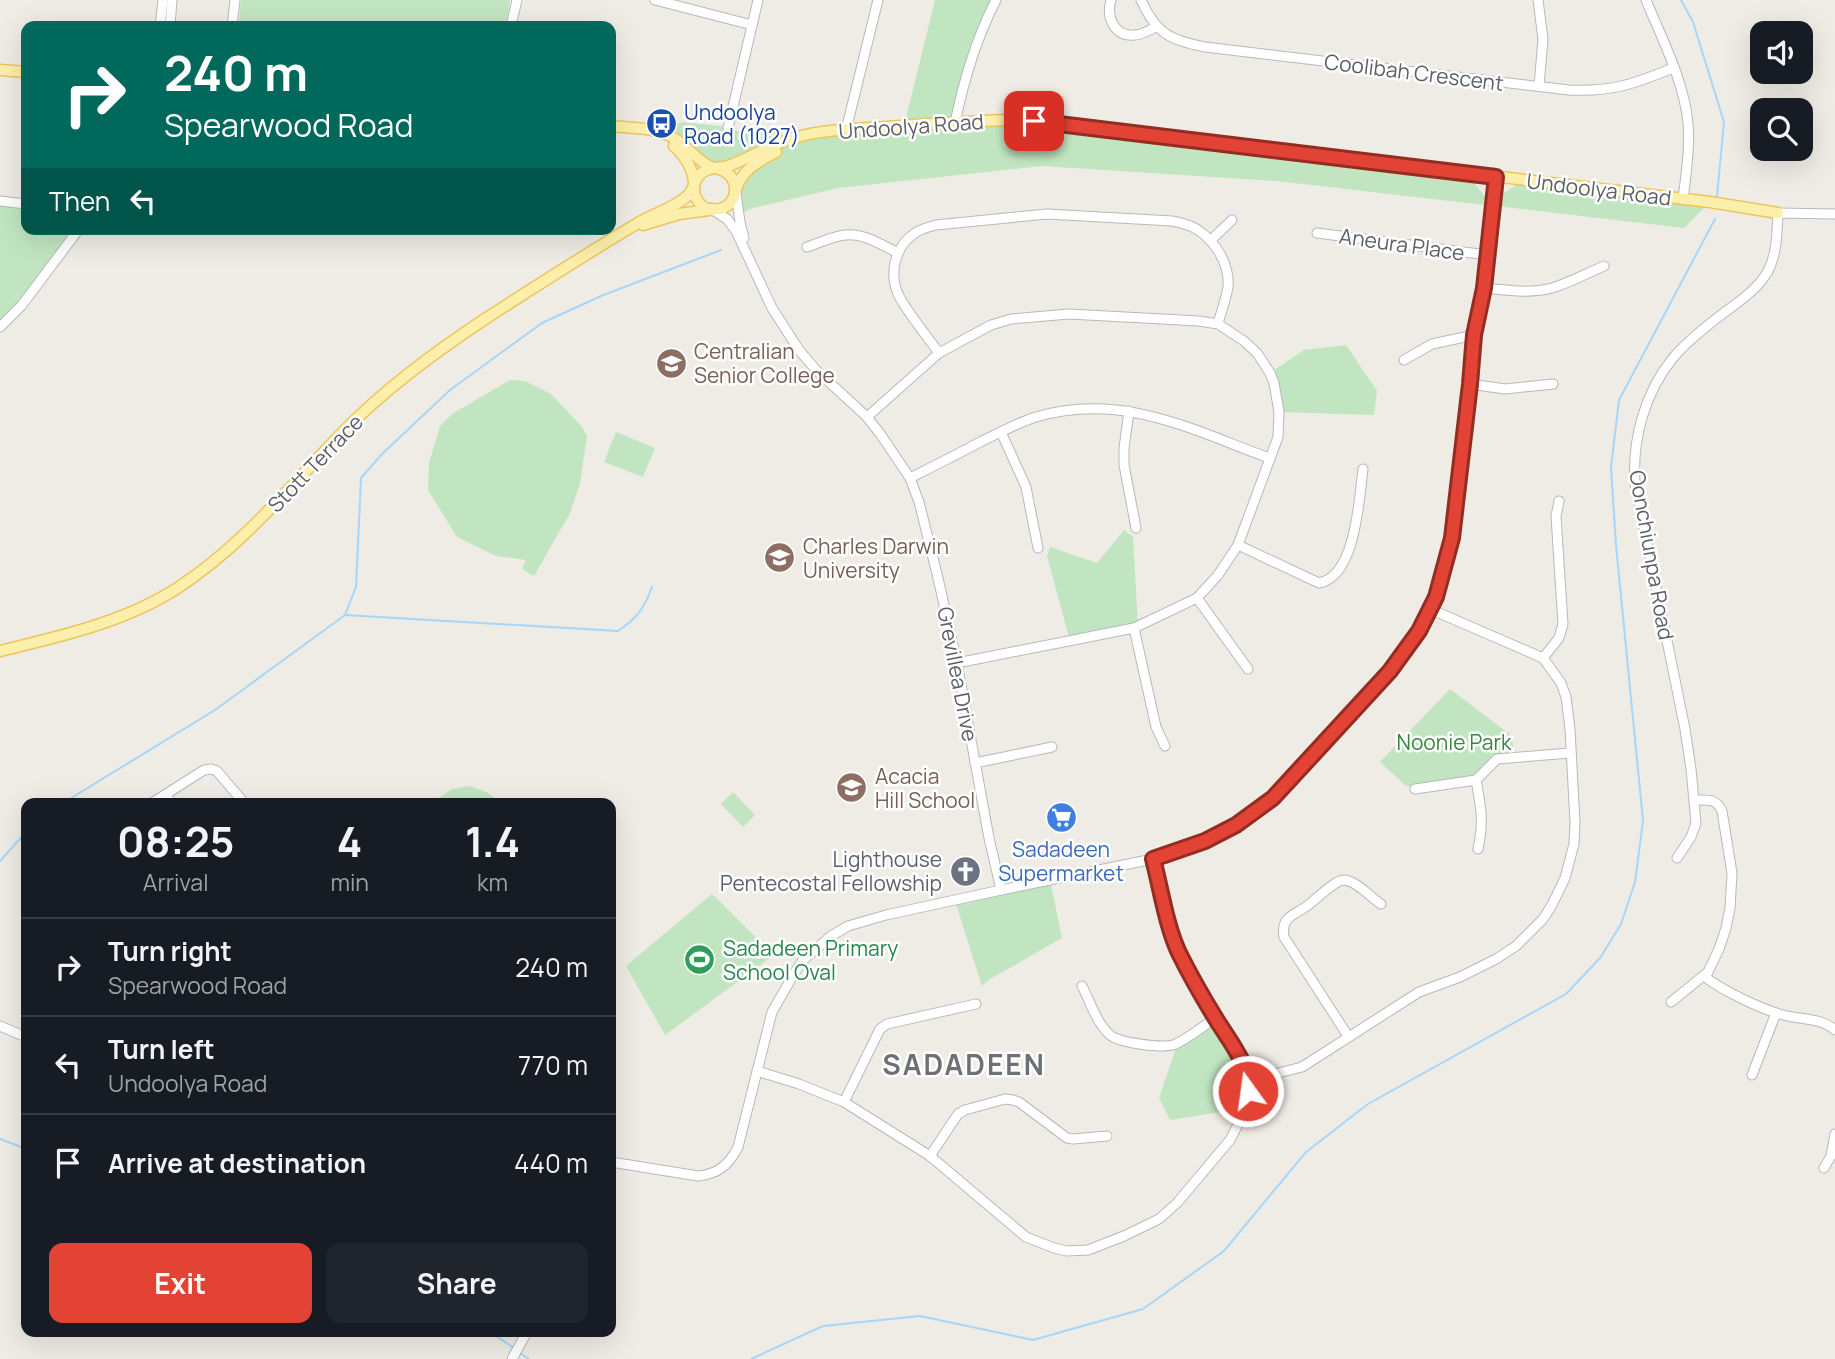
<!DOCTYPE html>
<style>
body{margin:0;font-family:Manrope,sans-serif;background:#20242c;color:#f1f3f6;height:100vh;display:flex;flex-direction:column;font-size:26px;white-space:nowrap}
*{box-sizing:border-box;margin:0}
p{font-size:23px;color:#9ea1a6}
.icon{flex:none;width:38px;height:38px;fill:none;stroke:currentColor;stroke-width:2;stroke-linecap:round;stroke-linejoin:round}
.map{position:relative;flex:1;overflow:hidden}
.panel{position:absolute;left:21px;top:798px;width:595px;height:539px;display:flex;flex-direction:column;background:#171b24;border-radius:14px;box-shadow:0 7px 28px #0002}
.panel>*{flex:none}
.guide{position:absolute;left:21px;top:21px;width:595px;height:214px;border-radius:14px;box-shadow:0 7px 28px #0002;background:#00695c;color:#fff;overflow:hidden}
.controls{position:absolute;left:1750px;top:21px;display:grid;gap:14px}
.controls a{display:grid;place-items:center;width:63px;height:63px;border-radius:14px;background:#171b24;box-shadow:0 7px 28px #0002;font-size:35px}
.pin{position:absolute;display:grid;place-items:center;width:60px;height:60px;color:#fff;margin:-30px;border-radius:14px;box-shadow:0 4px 10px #0006}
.me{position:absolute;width:77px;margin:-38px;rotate:346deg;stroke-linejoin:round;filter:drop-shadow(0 0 5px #0008)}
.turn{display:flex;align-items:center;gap:24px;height:147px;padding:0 28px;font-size:32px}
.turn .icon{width:91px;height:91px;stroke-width:2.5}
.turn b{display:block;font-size:49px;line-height:60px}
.then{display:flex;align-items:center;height:66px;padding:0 28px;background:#0003;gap:14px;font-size:26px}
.eta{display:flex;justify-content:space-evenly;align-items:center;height:119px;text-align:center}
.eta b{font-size:42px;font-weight:700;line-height:49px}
.action{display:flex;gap:14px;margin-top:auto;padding:14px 28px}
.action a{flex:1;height:80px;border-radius:14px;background:#e34335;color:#fff;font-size:28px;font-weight:700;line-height:80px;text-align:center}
.action a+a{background:#20242c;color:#f1f3f6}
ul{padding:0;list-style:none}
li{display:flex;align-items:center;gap:21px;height:98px;padding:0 28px;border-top:2px solid #363941}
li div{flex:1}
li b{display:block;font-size:26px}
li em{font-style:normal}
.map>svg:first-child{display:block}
.green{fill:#c1e5c1}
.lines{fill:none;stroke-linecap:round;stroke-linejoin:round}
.stream{stroke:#a6d6fc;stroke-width:2}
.minor-casing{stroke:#b6b9bd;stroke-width:11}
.major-casing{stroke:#ecc55e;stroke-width:13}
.minor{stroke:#fff;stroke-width:9}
.major{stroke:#fcefab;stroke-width:10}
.route-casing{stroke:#942c22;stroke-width:18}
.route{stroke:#e34335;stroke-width:12}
.labels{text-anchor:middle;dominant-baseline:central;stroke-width:5;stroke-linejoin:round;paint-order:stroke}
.street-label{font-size:21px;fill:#5c5f64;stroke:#fff}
.transit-label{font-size:21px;fill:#164399;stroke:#fff;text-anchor:start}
.education-label{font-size:21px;fill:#785e54;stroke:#fff;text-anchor:start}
.park-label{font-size:21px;fill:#39863d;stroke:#fff}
.shop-label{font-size:21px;fill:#366cbe;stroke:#fff}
.worship-label{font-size:21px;fill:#5b616d;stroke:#fff;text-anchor:end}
.leisure-label{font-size:21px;fill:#27864d;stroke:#fff;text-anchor:start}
.district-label{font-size:28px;font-weight:bold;letter-spacing:2px;fill:#6d7176;stroke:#fff}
</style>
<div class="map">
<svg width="1835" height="1359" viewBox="0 0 1835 1359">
<rect width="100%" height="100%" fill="#eeece4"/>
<!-- green -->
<g class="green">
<polygon points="241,0 510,0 506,26 239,26"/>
<path d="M935,0H996L990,12L956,122L987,120L1467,174L1493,206L1277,181L1042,166L838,188L753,208L737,215V184C749,173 761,159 774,151C813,129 860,130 904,126Z"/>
<polygon points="681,122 720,126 742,132 779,132 788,138 718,168 664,133"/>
<polygon points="1524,180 1710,202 1684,228 1497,206 1499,196"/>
<polygon points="0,201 26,204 26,229 79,229 0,327"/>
<polygon points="1346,345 1377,391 1374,415 1279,412 1270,373 1304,350"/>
<polygon points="510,380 525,381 551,394 582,427 587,437 580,483 570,513 534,576 522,569 526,560 496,556 457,537 428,490 429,463 440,426 452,414"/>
<polygon points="616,432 655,448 643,477 604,462"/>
<polygon points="1124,530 1133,537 1138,627 1070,641 1047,556 1050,547 1097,563"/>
<polygon points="1450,689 1512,736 1514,758 1497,759 1476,780 1415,789 1405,785 1380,762"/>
<polygon points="469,786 486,792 502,803 432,803 452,789"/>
<polygon points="733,792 755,815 743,827 721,804"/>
<polygon points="1050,880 1062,938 987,981 982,986 955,901"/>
<polygon points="712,894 774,955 665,1035 626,966"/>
<polygon points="1215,1018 1245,1066 1245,1108 1170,1120 1159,1098 1175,1051 1173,1045"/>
</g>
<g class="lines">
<!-- stream -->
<g class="stream">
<polyline points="1681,0 1693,22 1724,122 1717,196"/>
<path d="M345,615L618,631C637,618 644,609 652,587"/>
<polyline points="63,803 215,710 345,615 356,587 361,478 382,454 450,390 542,323 601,296 721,250"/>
<polyline points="0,861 26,832"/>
<polyline points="0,1139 26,1149"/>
<polyline points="490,1332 514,1348"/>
<polyline points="518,1352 529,1359"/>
<polyline points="751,1359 823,1326 920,1316 1033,1340 1143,1309 1224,1251 1306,1152 1368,1104 1566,994 1600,958 1621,924 1635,882 1643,821 1616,545 1611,467 1619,400 1715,219"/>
</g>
<defs>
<g id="minor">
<polyline points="655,0 752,25"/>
<path d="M1111,0C1106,17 1114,37 1135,35C1142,35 1149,30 1156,27"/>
<path d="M1141,0C1156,33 1169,40 1205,47L1569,90C1612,92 1634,84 1673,68"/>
<polyline points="1538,0 1543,39 1539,86"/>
<path d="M1646,0C1662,39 1684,81 1688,123C1690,149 1686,174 1683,199"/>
<polyline points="160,26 163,0"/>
<polyline points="170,26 172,0"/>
<polyline points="232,26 235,0"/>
<polyline points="511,26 517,0"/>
<path d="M955,123C964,79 976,39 996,0"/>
<polyline points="846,130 878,0"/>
<polyline points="730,137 728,128 758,0"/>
<polyline points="736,193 740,222 744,238"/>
<polyline points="0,201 26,204"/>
<polyline points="713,210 727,219 736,231 772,308 799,350 816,370 867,417 881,435 910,478 919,502 938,578 957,663 989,838 1001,890"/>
<polyline points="1317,233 1487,255"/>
<polyline points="1210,241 1232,220"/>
<path d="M807,247C819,243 833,236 845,235C864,233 882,245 898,253"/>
<path d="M1484,288C1506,290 1530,294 1552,288C1569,283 1587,273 1604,266"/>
<polyline points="0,327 22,305 79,229"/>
<path d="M939,353C926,335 911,317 900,298C888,276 894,247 915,233C921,229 928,227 936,225L1047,214L1172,221C1182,223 1191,225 1198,230C1216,242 1230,265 1228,287C1226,299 1221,312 1218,324"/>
<polyline points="1404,360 1432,344 1474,335"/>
<polyline points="1470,384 1505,389 1553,384"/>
<polyline points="1129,411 1124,448 1124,465 1136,528"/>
<polyline points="867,417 939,353 991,325 1011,319 1069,314 1199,321 1218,324 1244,341 1257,353 1270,373 1274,383 1279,412 1278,437 1238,545 1218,575 1197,598 1134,628 957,663"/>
<polyline points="1001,432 1026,487 1038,548"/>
<path d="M910,478C934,466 958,454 982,441C999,433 1017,423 1036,417C1122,392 1190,429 1269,458"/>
<path d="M1238,545L1319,583C1356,576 1359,499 1363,469"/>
<polyline points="1197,598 1248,669"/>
<polyline points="1134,628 1156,727 1165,746"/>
<polyline points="1543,658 1559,638 1563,624 1556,516 1559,501"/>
<polyline points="975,763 1052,747"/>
<path d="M1476,780C1481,807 1484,822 1478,849"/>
<polyline points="1415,789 1476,780 1497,759 1570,753"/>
<polyline points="165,795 172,803"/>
<polyline points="152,803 204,770 211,769 217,771 244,803"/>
<path d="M1677,858L1691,837L1696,823L1691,769L1685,729L1635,483C1632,439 1645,392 1673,358C1685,343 1702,330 1717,318C1735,304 1757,291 1768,271C1777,254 1777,232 1778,213L1835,214"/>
<path d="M1704,976C1721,990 1761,1009 1783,1015C1801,1020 1820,1017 1835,1030"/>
<path d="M1082,986C1090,1001 1096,1022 1109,1034C1117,1043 1161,1048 1173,1045C1183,1042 1205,1025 1215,1018"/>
<path d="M1671,1002L1708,972L1719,949L1726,928L1730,908L1732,873L1722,811C1716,798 1707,800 1695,800"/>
<polyline points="0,1026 26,1037"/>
<path d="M1348,1036L1284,937C1283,931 1283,926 1286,921C1290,915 1298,912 1304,908C1314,902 1334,880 1344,880C1357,881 1370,897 1381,904"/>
<polyline points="757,1071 799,1084 844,1102 930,1156 1026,1237 1054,1248 1067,1251 1088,1250 1124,1236 1159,1219 1177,1203 1230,1140 1244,1113 1249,1078 1245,1066 1215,1018 1178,951 1153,859"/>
<polyline points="1752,1075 1776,1013"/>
<polyline points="1249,1078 1274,1074 1302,1067 1419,992 1460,977 1496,959 1516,946 1543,919 1552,905 1565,878 1574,844 1575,822 1570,729 1566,697 1561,683 1543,658 1430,609"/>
<polyline points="844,1102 880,1029 887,1024 976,1004"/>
<polyline points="930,1156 958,1114 965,1110 1005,1099 1013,1100 1019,1102 1067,1138 1073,1139 1107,1136"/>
<path d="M611,1162L698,1176C718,1174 729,1165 738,1147L772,1012L795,972L803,960L831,936L848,926L886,915L1001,890L1153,859L1205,841L1236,825L1273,798L1390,671L1418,631L1430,609L1436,597L1450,552L1470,384L1474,335L1484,288L1496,177"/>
<polyline points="1824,1168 1831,1156 1835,1134"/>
<polyline points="512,1359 527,1332"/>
</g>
<g id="major">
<polyline points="0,70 26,72"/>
<path d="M611,126C633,128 658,127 677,140C689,149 699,162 713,168"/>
<path d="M674,146C686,157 693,168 694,183"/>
<path d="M714,168C746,172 739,214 711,209C706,209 701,206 698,201C690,191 694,175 707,170C713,167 721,168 728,166C751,158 773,143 797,137C826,129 858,129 887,127C928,124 969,121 1010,120L1034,121L1710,202L1778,213"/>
<path d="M736,190C741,170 759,161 776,152"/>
<polyline points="643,225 679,214 709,210"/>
<path d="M0,651C61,636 126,622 179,587C243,545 291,485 344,431C386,388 435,352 485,319C536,286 586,254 638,223C653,214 671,209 685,198C689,195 691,191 694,186"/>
</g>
</defs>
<!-- minor casing -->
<use href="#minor" class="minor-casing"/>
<!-- major casing -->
<use href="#major" class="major-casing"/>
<!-- minor -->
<use href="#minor" class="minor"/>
<!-- major -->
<use href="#major" class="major"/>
</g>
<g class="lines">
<defs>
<path id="route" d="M1034,121L1496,177L1484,288L1474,335L1470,384L1452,538L1436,597L1419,631L1390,671L1273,798L1236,825L1205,841L1153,859C1161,889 1166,925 1179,953C1190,975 1203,998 1216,1019C1230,1042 1249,1063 1248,1091"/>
</defs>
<!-- route casing -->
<use href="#route" class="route-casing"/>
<!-- route -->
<use href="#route" class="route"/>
</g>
<!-- icons -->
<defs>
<symbol id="bus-disc" viewBox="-11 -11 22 22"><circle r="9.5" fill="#1a4fb4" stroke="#fff"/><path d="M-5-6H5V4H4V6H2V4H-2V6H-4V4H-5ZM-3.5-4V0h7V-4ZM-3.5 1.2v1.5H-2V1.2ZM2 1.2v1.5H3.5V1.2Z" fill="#fff"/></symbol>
<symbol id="school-disc" viewBox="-11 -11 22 22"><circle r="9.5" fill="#8d6e63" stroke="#fff"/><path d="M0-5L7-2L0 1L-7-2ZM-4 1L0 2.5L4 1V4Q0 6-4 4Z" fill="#fff"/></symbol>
<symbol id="university-disc" viewBox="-11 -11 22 22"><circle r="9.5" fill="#8d6e63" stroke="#fff"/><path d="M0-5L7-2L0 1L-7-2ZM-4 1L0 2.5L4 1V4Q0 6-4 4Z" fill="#fff"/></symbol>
<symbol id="supermarket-disc" viewBox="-11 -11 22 22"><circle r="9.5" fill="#3f7fe0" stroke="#fff"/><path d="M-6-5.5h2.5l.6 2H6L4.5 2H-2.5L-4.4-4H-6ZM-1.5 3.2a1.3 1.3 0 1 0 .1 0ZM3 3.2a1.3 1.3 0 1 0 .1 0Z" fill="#fff"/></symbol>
<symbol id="church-disc" viewBox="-11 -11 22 22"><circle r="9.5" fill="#6b7280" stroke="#fff"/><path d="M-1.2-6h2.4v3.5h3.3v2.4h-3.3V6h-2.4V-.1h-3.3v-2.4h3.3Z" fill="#fff"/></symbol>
<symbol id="stadium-disc" viewBox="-11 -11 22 22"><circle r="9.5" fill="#2e9e5b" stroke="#fff"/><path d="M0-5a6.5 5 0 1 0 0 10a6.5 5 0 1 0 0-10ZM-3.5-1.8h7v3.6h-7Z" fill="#fff"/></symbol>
</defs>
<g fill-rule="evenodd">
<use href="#bus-disc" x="644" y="106" width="35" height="35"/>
<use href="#school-disc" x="654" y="346" width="35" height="35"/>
<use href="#university-disc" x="762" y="540" width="35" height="35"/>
<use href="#school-disc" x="834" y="770" width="35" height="35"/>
<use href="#supermarket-disc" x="1044" y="800" width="35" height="35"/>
<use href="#church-disc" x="948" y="854" width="35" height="35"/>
<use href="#stadium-disc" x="682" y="942" width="35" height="35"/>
</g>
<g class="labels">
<!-- street labels -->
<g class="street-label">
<text transform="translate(1414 72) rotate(7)">Coolibah Crescent</text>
<text transform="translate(911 126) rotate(-4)">Undoolya Road</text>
<text transform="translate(1599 189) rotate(7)">Undoolya Road</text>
<text transform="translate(1402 244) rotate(8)">Aneura Place</text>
<text transform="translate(315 463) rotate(-46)">Stott Terrace</text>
<text transform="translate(1652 555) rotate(80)">Oonchiunpa Road</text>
<text transform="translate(958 674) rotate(79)">Grevillea Drive</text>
</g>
<!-- transit labels -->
<g class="transit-label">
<text x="684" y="112">Undoolya<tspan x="684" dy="24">Road (1027)</tspan></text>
</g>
<!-- education labels -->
<g class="education-label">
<text x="694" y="351">Centralian<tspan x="694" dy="24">Senior College</tspan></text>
<text x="803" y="546">Charles Darwin<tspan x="803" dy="24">University</tspan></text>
<text x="875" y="776">Acacia<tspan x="875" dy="24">Hill School</tspan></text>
</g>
<!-- park labels -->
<g class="park-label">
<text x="1454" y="742">Noonie Park</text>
</g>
<!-- shop labels -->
<g class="shop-label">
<text x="1061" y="849">Sadadeen<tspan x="1061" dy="24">Supermarket</tspan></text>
</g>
<!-- worship labels -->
<g class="worship-label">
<text x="942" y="859">Lighthouse<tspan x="942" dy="24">Pentecostal Fellowship</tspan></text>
</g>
<!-- leisure labels -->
<g class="leisure-label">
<text x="723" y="948">Sadadeen Primary<tspan x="723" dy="24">School Oval</tspan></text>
</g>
<!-- district labels -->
<g class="district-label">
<text x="964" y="1064">SADADEEN</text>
</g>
</g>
</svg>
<div class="controls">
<a><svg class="icon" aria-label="sound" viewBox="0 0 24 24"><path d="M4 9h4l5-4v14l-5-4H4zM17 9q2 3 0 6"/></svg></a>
<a><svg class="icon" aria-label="search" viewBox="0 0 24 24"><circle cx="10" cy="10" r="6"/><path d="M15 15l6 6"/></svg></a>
</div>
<div class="pin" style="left:1034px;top:121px;background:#d93025"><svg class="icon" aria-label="arrive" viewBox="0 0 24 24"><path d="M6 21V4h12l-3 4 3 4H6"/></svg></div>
<svg class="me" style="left:1248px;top:1091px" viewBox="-20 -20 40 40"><circle r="17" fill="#e34335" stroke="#fff" stroke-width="3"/><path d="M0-11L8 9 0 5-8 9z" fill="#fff"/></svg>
<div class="guide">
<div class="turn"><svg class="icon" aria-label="right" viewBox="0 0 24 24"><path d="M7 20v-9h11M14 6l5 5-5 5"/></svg><div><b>240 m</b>Spearwood Road</div></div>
<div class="then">Then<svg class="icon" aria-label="left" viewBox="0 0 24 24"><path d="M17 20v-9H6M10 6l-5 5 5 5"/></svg></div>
</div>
<section class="panel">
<div class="eta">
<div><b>08:25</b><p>Arrival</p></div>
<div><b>4</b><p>min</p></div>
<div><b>1.4</b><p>km</p></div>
</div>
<ul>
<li><svg class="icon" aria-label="right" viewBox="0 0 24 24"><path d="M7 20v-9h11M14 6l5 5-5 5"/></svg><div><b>Turn right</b><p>Spearwood Road</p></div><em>240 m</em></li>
<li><svg class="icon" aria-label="left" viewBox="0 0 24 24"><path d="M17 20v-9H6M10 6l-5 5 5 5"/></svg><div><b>Turn left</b><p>Undoolya Road</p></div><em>770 m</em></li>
<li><svg class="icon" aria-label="arrive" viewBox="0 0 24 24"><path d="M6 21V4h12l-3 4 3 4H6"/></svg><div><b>Arrive at destination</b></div><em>440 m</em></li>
</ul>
<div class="action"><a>Exit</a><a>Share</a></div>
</section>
</div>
